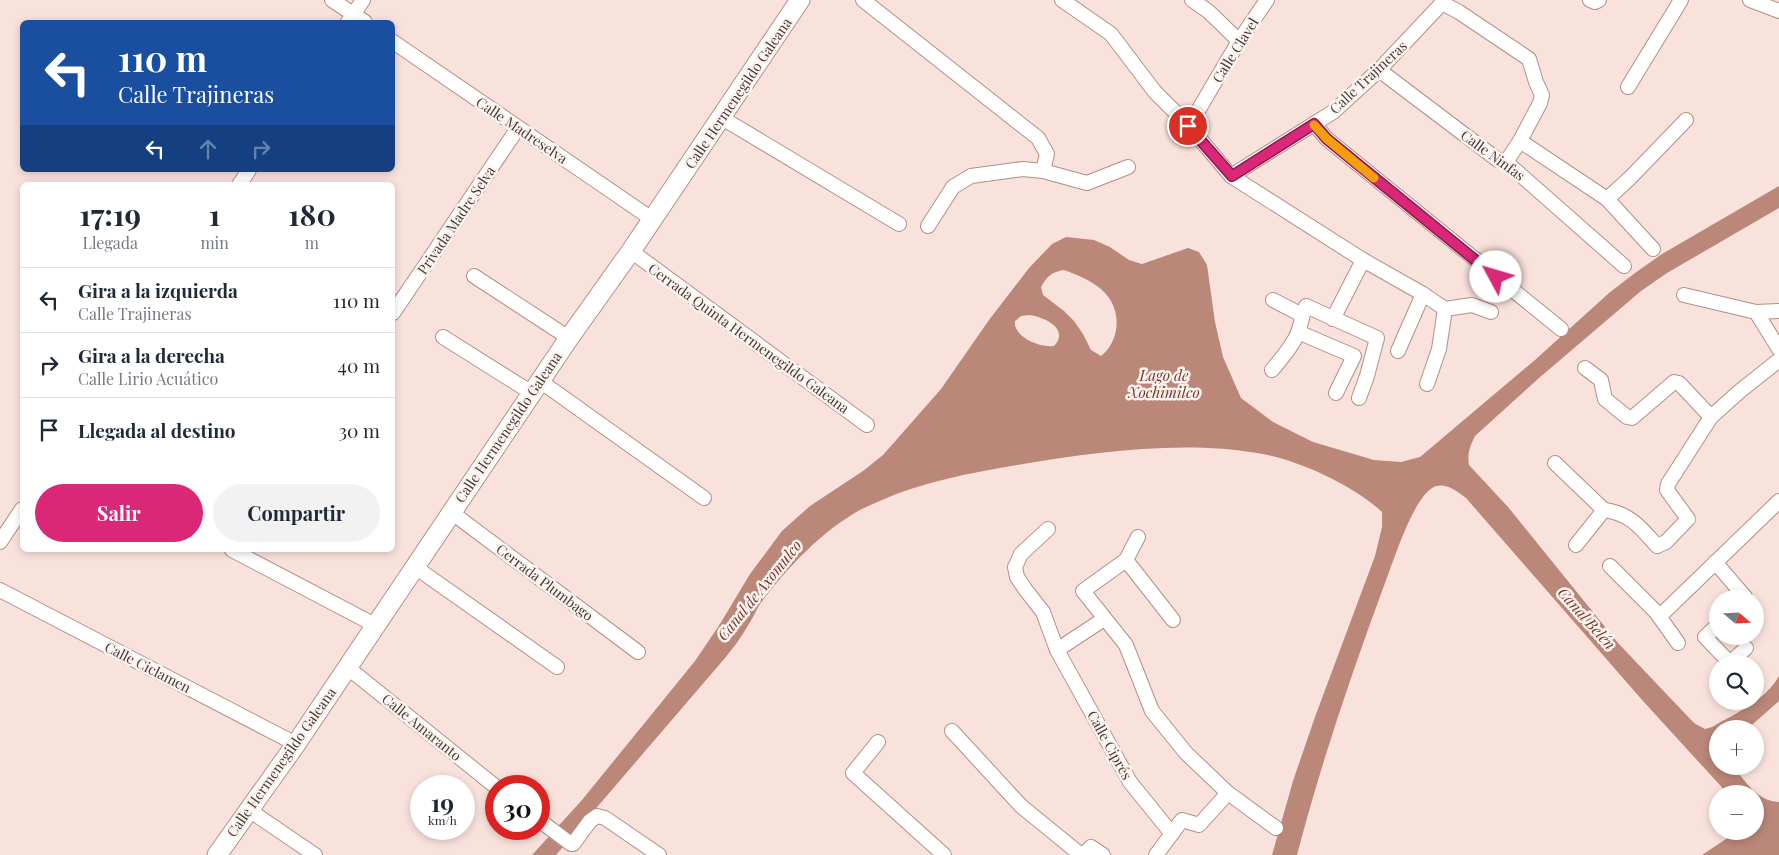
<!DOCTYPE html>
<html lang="es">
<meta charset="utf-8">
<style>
body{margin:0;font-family:"Playfair Display",serif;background:#f2f2f3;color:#1f2937;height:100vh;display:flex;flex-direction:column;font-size:19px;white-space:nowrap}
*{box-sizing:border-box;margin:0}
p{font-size:16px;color:#747a83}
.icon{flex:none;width:28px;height:28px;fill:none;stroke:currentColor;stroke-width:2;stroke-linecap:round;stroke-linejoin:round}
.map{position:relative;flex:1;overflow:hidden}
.sheet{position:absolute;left:20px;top:182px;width:375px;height:370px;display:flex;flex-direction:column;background:#fff;border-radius:8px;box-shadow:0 2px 8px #0003}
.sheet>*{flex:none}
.hud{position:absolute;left:20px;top:20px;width:375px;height:152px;border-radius:8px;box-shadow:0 2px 8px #0003;background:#1a4fa0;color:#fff;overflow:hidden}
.needle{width:32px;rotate:109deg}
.fabs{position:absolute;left:1709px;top:590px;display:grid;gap:10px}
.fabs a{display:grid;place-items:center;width:55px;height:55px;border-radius:50%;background:#fff;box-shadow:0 2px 8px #0003;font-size:25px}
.speed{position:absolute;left:410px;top:775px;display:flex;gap:10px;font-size:25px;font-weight:700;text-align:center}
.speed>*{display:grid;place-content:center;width:65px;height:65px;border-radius:50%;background:#fff;box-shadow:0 2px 8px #0003;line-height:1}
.speed small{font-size:12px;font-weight:400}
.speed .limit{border:8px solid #d22;background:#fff;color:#111}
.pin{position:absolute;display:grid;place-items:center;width:42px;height:42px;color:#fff;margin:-21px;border:2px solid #fff;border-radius:50%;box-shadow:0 1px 5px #0007}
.me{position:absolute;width:55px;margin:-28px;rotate:309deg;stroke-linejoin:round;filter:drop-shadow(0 0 4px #0008)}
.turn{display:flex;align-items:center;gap:18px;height:105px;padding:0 15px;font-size:22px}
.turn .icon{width:65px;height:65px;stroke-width:2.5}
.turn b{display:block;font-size:35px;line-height:42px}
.lanes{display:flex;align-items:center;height:48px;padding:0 15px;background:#0003;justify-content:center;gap:25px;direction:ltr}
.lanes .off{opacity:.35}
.eta{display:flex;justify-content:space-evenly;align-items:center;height:85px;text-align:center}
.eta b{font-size:30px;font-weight:700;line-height:35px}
.cta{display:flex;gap:10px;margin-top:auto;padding:10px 15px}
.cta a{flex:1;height:58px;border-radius:30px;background:#db2777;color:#fff;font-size:20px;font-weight:700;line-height:58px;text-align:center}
.cta a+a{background:#f2f2f3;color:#1f2937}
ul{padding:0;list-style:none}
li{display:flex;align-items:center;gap:15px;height:65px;padding:0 15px;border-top:1px solid #e0e1e3}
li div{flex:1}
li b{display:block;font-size:19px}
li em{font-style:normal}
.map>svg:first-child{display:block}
.water{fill:#bb8779;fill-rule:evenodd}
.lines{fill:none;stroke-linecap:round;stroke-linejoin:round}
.street-casing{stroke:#b38f86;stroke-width:16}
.secondary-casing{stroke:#b38f86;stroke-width:21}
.street{stroke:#fff;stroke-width:14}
.secondary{stroke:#fff;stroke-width:19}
.route-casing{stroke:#8e194d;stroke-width:12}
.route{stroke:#db2777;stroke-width:9}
.slow{stroke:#f59e0b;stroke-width:9}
.labels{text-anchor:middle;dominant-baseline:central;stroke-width:5;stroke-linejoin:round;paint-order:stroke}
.street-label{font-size:14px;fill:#473733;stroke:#fcf4f1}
.water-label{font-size:15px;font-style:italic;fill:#793625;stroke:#fcf4f1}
</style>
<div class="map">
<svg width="1779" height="855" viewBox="0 0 1779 855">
<rect width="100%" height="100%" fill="#fae2dc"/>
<!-- water -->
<path class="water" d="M1779,186V208L1667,273L1641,291L1539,378L1475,436C1470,446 1467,454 1469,465L1508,507L1618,643L1694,723L1705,729L1712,727C1736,713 1765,701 1779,676V701L1753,724L1745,729H1718V766H1733C1746,782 1757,801 1779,802V855H1702L1738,831H1755V794H1728L1643,701L1466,498C1456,491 1445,481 1432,488C1412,501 1394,560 1385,583C1352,672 1321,763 1297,855H1272L1293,781L1315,717L1375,556L1382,527V512C1353,485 1297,459 1257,453C1182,440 1092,452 1017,465C971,473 925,481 882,500C874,504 865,507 858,511C820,533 786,569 760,604C755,612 752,620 747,627C741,638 733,648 725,658L556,855H532L582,800L695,661L720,624L750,574L782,531L810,506L863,471L883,455L941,389L989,320L1029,268L1052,244L1066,237L1094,240L1110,247L1129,260L1142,264L1188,248L1199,252L1207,265L1215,322L1223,357L1241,398L1273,422L1313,442L1374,460L1401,462L1420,457L1535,360L1609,293L1635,273L1662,254ZM1064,270C1078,275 1095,282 1105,293C1122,311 1120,341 1101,356L1091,350L1083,334L1074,321L1064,311L1043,295L1041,287C1047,276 1052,272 1064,270ZM1029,315C1045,317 1070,329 1054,346C1040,348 1013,337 1015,321L1021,316Z"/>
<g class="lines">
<defs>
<g id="street">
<polyline points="332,0 365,22"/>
<polyline points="863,0 1038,138 1047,154 1043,171"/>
<polyline points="1062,0 1111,34 1155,92 1189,126 1231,176 1363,260 1423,294 1445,309 1472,305 1491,312"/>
<polyline points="1192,0 1208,11 1239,41"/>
<polyline points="1590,0 1595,2 1599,0"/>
<polyline points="1750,0 1779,11"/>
<polyline points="1442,3 1459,12 1529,59 1536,82 1542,95 1540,103 1520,141 1506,162"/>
<polyline points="348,22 363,0"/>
<polyline points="392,41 652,219"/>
<polyline points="1379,70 1498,160 1506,162 1624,266"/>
<polyline points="1628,87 1681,0"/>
<polyline points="722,118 899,224"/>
<polyline points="1314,124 1327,139 1561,329"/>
<polyline points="1189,126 1239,41 1267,0"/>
<polyline points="1520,141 1607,199 1630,178 1686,120"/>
<polyline points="1231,176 1333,112 1379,70 1445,0"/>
<polyline points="239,185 249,170"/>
<polyline points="1607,199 1653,249"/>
<polyline points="928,226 953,187 971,176 1023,169 1043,171 1087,183 1128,167"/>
<polyline points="631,251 867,425"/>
<polyline points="474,276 569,338"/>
<polyline points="1684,295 1756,312 1779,311"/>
<polyline points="1273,300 1302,315"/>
<polyline points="1756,312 1779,349"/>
<polyline points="393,313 518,128"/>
<polyline points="1333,319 1363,260"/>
<polyline points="1298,332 1354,356 1336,393"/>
<polyline points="443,337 532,393"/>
<polyline points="1398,351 1423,294"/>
<polyline points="1585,368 1601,380 1605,399 1627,417 1632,418 1674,382 1679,383 1711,417"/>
<path d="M1272,370C1281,359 1292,347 1298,333C1301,324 1302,315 1306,306L1377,338L1367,376L1359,398"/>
<polyline points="540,381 704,498"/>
<polyline points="1427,384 1439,349 1445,309"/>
<polyline points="1555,463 1604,510"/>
<polyline points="451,512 638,652"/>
<polyline points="1048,529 1021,554 1015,567 1017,577 1025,589 1043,612 1057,650 1130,782 1172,834"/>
<polyline points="1138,537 1126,560 1083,591 1126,645 1152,711 1186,753 1228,793 1276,828"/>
<polyline points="0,542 22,509"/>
<path d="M1576,545L1604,510C1630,513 1641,528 1657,546L1666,542L1688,519L1667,490L1668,484L1711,417L1740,391L1779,360"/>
<polyline points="232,550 375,625"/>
<polyline points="1126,560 1173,620"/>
<polyline points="1715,562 1745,597 1743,599"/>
<polyline points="1610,566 1656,612 1678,643"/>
<polyline points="415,567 557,667"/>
<polyline points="0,590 296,744"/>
<polyline points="1660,616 1779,501"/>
<polyline points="1718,625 1705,637 1730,663 1746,648"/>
<polyline points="1057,650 1104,619"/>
<polyline points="347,667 496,787"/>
<polyline points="952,731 1021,806 1081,855"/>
<polyline points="878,742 853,773 944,855"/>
<polyline points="249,810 315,855"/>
<polyline points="539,820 571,844 573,844 590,821 597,816 605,818 659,855"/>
<polyline points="1083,855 1091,847 1103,855"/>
<polyline points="1156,855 1182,820 1199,825 1228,793"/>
</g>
<polyline id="secondary" points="217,855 296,744 569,338 631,251 800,0"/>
</defs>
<!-- street casing -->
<use href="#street" class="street-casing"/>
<!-- secondary casing -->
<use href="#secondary" class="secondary-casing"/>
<!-- street -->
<use href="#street" class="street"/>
<!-- secondary -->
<use href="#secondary" class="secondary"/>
</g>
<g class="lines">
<defs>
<polyline id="route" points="1188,126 1232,176 1314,124 1327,139 1496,277"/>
</defs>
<!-- route casing -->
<use href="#route" class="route-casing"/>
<!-- route -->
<use href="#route" class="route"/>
<!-- slow -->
<polyline class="slow" points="1314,125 1327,139 1374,178"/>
</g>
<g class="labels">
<!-- street labels -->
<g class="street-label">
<text transform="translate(1235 50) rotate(-58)">Calle Clavel</text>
<text transform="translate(1368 77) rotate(-43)">Calle Trajineras</text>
<text transform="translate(738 93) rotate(-56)">Calle Hermenegildo Galeana</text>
<text transform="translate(522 130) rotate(34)">Calle Madreselva</text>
<text transform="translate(1493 155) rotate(36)">Calle Ninfas</text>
<text transform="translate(456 220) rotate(-56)">Privada Madre Selva</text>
<text transform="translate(749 338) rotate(36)">Cerrada Quinta Hermenegildo Galeana</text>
<text transform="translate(508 427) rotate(-56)">Calle Hermenegildo Galeana</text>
<text transform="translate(545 582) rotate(37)">Cerrada Plumbago</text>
<text transform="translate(148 667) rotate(27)">Calle Ciclamen</text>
<text transform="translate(422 727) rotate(39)">Calle Amaranto</text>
<text transform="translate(1110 745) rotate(61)">Calle Ciprés</text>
<text transform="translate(281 762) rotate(-55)">Calle Hermenegildo Galeana</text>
</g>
<!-- water labels -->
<g class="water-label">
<text x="1164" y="375">Lago de<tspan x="1164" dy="17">Xochimilco</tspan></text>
<text transform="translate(759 590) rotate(-51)">Canal de Axomulco</text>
<text transform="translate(1587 618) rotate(48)">Canal Belén</text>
</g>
</g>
</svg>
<div class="fabs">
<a><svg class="needle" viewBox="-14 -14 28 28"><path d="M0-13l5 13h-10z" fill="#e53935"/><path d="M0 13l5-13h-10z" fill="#747a83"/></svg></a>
<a><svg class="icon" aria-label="search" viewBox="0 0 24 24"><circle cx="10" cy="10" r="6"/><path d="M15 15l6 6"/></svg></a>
<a>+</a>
<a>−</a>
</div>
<div class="speed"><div>19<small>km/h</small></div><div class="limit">30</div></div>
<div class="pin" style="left:1188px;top:126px;background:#d93025"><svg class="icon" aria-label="arrive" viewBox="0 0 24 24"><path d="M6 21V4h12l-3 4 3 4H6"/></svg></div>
<svg class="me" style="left:1496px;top:277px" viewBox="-20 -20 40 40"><circle r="19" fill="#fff"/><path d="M0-13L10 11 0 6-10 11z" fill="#db2777"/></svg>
<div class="hud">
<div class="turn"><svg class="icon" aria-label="left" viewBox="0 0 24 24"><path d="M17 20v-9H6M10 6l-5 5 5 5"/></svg><div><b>110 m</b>Calle Trajineras</div></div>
<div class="lanes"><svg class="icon" aria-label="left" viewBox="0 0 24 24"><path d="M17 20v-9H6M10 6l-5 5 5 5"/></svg><svg class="icon off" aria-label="ahead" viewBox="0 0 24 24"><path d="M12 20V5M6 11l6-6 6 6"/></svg><svg class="icon off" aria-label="right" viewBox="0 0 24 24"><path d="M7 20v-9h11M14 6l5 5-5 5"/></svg></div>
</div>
<section class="sheet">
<div class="eta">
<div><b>17:19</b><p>Llegada</p></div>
<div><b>1</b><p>min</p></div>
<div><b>180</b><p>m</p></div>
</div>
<ul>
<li><svg class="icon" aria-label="left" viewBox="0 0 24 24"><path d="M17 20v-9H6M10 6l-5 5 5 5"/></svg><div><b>Gira a la izquierda</b><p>Calle Trajineras</p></div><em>110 m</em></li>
<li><svg class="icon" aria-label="right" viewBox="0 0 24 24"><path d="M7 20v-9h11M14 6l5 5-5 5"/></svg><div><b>Gira a la derecha</b><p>Calle Lirio Acuático</p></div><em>40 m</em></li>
<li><svg class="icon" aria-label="arrive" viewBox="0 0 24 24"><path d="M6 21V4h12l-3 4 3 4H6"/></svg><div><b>Llegada al destino</b></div><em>30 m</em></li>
</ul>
<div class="cta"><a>Salir</a><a>Compartir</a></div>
</section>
</div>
